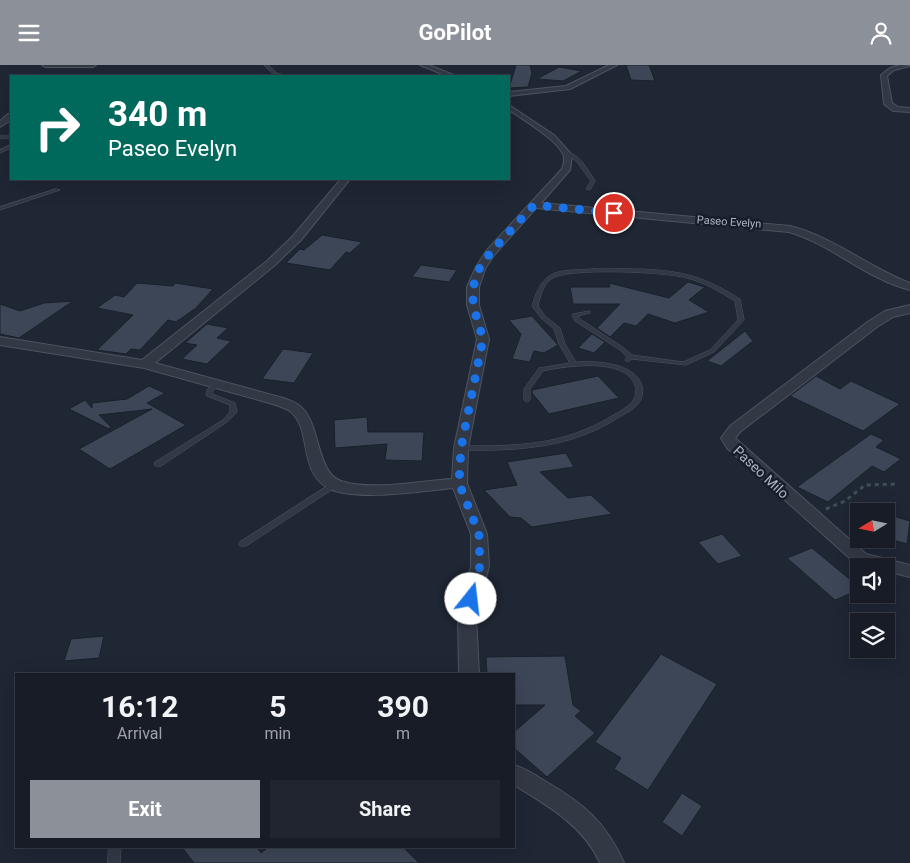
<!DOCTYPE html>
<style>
body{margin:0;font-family:Roboto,sans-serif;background:#20252f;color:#f1f3f6;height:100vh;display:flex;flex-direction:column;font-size:19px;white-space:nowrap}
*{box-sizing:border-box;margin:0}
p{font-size:16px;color:#9ea1a7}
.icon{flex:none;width:28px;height:28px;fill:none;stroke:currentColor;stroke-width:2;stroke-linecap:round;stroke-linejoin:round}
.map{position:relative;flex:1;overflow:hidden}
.side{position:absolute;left:15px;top:608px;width:500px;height:175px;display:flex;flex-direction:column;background:#171c27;border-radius:0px;box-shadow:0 5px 20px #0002,0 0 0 1px #363a44}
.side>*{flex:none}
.banner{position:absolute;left:10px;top:10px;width:500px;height:105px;border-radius:0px;box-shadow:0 5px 20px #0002,0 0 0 1px #363a44;background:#00695c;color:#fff;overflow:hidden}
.needle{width:32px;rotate:260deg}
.controls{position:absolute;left:850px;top:438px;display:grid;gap:10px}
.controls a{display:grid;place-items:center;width:45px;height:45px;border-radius:0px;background:#171c27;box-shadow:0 5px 20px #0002,0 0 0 1px #363a44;font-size:25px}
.pin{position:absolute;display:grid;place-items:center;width:42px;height:42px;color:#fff;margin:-21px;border:2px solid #fff;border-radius:50%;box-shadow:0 1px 5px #0007}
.me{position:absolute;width:55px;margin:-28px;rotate:16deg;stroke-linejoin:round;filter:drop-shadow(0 0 4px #0008)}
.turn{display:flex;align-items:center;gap:18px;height:105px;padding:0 15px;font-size:22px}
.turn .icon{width:65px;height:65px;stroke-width:2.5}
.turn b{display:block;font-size:35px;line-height:42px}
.eta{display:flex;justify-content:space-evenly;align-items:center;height:85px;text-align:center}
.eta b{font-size:30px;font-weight:700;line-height:35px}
.cta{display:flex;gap:10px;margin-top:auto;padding:10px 15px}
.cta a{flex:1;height:58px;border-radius:0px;background:#8c9099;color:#fff;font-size:20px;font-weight:700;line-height:58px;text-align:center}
.cta a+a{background:#20252f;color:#f1f3f6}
header{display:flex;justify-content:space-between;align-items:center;height:65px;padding:0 15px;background:#8c9099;color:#fff;font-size:22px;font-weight:700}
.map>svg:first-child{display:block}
.building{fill:#3d4657;stroke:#1a202b}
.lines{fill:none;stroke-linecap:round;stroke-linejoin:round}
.service-casing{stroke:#4d5360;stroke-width:1}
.minor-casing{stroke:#4d5360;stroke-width:2}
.path{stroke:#3e4f53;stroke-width:3;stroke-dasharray:4 4;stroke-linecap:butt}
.service{fill:#323945;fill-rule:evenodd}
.minor{fill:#323945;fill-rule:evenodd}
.route{stroke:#1a73e8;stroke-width:9;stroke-dasharray:0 16.2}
.labels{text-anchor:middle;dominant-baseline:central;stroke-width:5;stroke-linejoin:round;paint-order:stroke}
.far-street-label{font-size:11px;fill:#acb3c2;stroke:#181e29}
.street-label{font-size:14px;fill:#acb3c2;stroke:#181e29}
</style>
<header><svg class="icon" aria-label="menu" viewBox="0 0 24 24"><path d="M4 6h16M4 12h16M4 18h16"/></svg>GoPilot<svg class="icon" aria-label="person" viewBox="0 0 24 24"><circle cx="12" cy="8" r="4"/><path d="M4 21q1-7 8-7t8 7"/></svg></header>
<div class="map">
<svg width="910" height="798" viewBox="0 0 910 798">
<rect width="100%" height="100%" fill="#1f2634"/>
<!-- building -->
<g class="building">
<polygon points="516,0 530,0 532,8 528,22 509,23"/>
<polygon points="626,0 649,0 655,16 631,15"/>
<polygon points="559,2 582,6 563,16 537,14"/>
<polygon points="322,170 362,177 350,188 346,187 330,205 286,198 300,184 304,185"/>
<polygon points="421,200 457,205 449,217 412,212"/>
<polygon points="688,217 705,222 689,235 709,247 675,258 648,249 636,261 624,258 610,272 597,263 620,239 573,239 570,222 610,222 609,218 669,233"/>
<polygon points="137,218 173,221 175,218 213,224 196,243 176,257 168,255 140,285 131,284 126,289 97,285 133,250 97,243 115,230 124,232"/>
<polygon points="73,236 19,273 0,269 0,239 20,246 44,238"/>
<polygon points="532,251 558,280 544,288 534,286 530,297 512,294 521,269 509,255"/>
<polygon points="207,259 228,263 217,273 231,276 207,299 182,294 197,280 185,278"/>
<polygon points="745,266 753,276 721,301 707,296"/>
<polygon points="592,269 605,277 594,288 578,283"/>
<polygon points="283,284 313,288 294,318 262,314"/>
<polygon points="598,311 619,333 549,349 532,328 532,325"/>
<polygon points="816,311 840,324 851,316 900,339 863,366 790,331"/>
<polygon points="149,321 165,328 147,338 186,360 110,404 79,384 152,344 99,350 111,362 109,364 69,344 85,335 92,343 92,338 127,334"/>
<polygon points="367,352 368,367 424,367 422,396 385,395 387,379 335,383 334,355"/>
<polygon points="871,369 884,375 876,382 901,394 884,407 872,401 828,437 797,422"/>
<polygon points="566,388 574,402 540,407 568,433 591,430 612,449 532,462 521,453 510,452 484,425 517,420 507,397"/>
<polygon points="886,449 910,456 907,479 886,473"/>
<polygon points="722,469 742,491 718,499 698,477"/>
<polygon points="812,483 859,522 859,525 835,535 787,493"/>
<polygon points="104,571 99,593 64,596 71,574"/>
<polygon points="661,589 717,619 648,725 614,704 621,693 595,677"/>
<polygon points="565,591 573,640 581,646 575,651 595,668 547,712 514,683 514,667 545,640 514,640 514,609 487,609 486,592"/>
<polygon points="682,728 702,741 682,771 662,757"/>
<polygon points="181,781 256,781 261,788 270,781 402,781 419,798 194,798"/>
</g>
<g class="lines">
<defs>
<g id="service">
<polygon points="264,0 268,0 277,8 287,11 275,10"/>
<rect x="0" y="71" width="11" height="2"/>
<polygon points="10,80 11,80 11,83 0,88 0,85"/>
<path d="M567,87C580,89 588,105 595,116L590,125L586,124L591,116L577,97L567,89Z"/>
<polygon points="56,124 60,125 0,145 0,142"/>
<path d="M594,204C627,204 667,202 698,213C713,218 727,226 740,234L744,255L714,287L686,300L632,294L628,297L625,295L627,292L620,285L575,256L572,250L573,249L590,246V248L578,251L580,254L624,283L632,290L683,297L710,285L738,255L735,236C720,227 704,217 687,213C667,207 566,202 551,214C543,220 540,232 538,241L545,251L560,263L565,279L576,297C596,296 635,297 642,321C644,329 641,337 635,342C630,347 622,350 616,354C578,378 536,384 493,385C481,385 469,386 458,385L457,383L461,381C517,381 562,381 612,351C619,347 626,343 631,338C636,333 637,326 635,320C625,292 565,301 543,306L530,324V335L527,337L524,335V324L539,303L570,298L559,279L554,264L541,253L532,241C543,202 558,206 594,204Z"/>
<polygon points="217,317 220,319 212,327 212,329 235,338 237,347 227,357 161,401 155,401 154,399 155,397 223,355 230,347 230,340 207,331 206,330 207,325"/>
<polygon points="332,418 338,418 339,420 246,481 240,481 239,479 240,477"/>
<polygon points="109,781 121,781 120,798 108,798"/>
</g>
<g id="minor">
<polygon points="42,0 96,0 93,2 45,2"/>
<polygon points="420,0 429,0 456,11 447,11"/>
<polygon points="609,0 617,0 570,24 509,31 509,27 566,21"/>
<polygon points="900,0 910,1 894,5 887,11 892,38 898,42 910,43 910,47 893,46 884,39 881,10 890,3"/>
<path d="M509,40L554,70L572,90L570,105L541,138L790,161C834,172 868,202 910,218V225C866,214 833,180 789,167L536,143L495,189L486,202L479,222V240L489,274L468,383L467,418L487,469L489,501L476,551L479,609H459L458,551L471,501V469L453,423C423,426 354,437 328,423C298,406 312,365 291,347C286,343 278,341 273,339L144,303L0,280V272L142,295L267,196L293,171L341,114H350L301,175L275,200L155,298L283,333C288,335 296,337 300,341C321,358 316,408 341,416C371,426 419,416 452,414L454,383L477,274L467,240V222L476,202L487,185L562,104C563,100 565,96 564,92C561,77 522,54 509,45Z"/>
<polygon points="8,49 11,49 11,55 0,62 0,56"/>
<polygon points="910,240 910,248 893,252 877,262 740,367 735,373 866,489 910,500 910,512 886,506 886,501 869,501 854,497 727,383 721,373 730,361 869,256 885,246"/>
<path d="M514,700C525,703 535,710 545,716C583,738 606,757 624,798H600C584,761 547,740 514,720Z"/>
</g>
</defs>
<!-- service casing -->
<use href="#service" class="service-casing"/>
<!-- minor casing -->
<use href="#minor" class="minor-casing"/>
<!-- path -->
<polyline class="path" points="826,444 845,436 865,420 896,419"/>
<!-- service -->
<use href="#service" class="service"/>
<!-- minor -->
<use href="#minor" class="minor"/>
</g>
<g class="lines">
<!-- route -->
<polyline class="route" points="471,534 480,501 479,469 459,418 461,383 483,274 473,240 473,222 480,202 491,187 534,140 614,148"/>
</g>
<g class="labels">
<!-- far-street labels -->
<g class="far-street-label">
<text transform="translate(729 157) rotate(4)">Paseo Evelyn</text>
</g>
<!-- street labels -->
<g class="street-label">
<text transform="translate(761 407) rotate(43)">Paseo Milo</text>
</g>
</g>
</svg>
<div class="controls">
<a><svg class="needle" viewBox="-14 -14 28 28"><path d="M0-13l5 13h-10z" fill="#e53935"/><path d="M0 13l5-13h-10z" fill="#9ea1a7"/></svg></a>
<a><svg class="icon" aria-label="sound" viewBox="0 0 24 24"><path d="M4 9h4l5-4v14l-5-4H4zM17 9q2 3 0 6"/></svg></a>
<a><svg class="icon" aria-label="layers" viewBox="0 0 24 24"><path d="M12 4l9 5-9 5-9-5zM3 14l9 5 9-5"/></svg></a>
</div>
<div class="pin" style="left:614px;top:148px;background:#d93025"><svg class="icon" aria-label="arrive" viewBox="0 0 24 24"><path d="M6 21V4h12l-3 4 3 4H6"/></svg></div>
<svg class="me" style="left:471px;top:534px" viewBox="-20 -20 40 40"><circle r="19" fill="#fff"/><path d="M0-13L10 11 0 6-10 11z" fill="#1a73e8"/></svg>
<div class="banner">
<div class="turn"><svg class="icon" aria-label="right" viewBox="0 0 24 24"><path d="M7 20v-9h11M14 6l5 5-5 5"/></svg><div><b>340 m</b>Paseo Evelyn</div></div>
</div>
<section class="side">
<div class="eta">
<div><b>16:12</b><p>Arrival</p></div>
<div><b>5</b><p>min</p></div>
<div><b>390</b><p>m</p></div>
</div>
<div class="cta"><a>Exit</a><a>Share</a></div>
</section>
</div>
